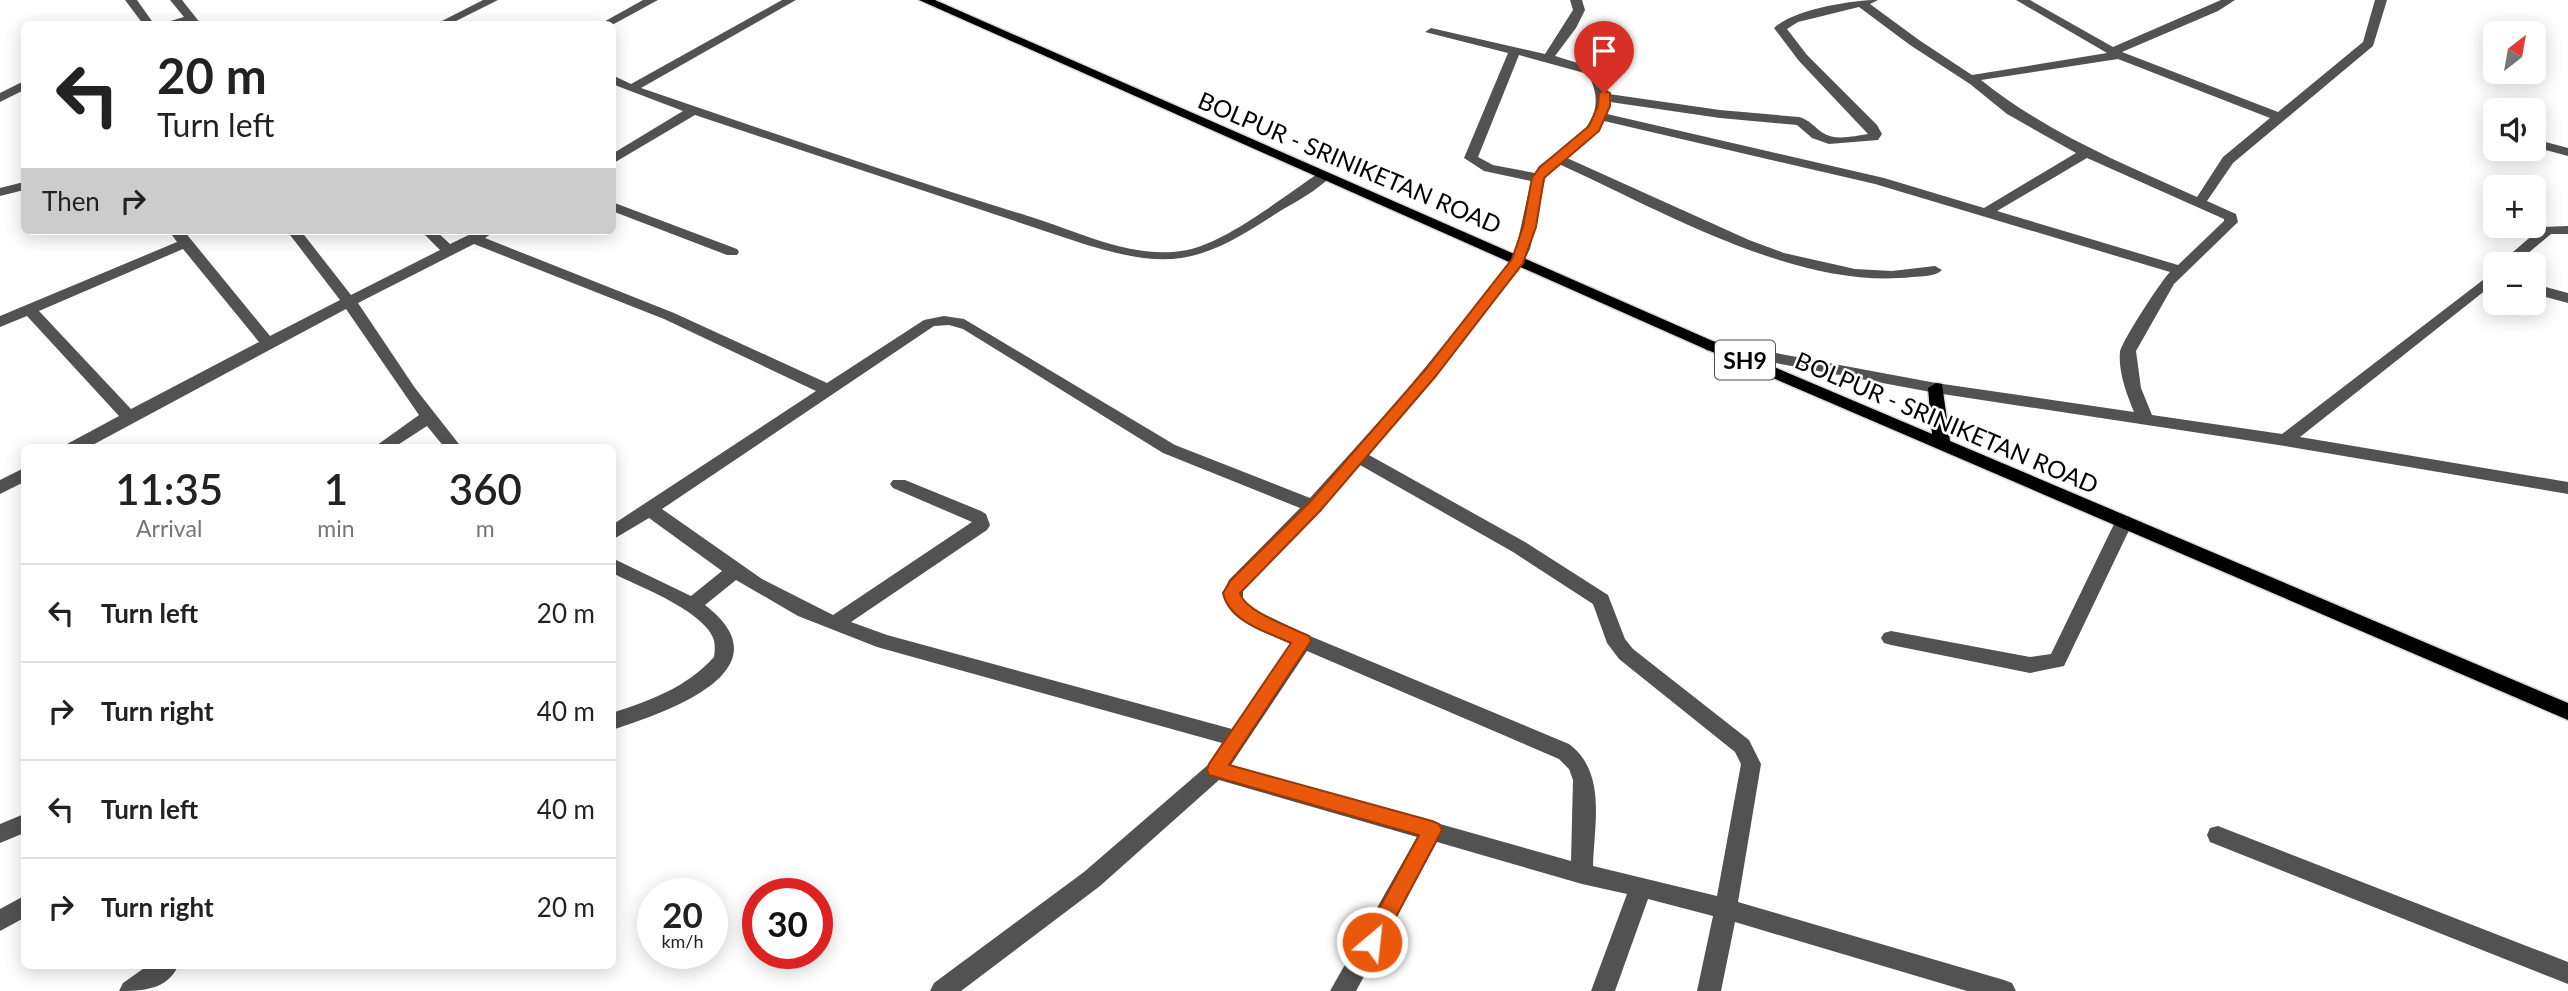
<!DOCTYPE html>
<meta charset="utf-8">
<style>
body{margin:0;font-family:Lato,sans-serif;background:#f6f6f6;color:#222;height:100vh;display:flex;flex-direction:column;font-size:26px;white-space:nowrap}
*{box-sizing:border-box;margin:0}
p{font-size:23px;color:#767676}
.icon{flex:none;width:38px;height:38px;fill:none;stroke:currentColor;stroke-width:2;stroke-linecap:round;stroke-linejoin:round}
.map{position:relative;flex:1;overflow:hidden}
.side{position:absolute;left:21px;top:444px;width:595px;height:525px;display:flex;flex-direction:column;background:#fff;border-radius:10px;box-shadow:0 4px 18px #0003}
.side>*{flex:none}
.banner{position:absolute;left:21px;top:21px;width:595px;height:214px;border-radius:10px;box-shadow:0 4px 18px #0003;background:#fff;color:#222;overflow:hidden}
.needle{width:46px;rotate:31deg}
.controls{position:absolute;left:2483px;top:21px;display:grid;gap:14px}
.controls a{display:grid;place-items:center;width:63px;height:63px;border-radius:10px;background:#fff;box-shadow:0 4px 18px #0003;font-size:35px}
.speed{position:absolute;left:637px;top:878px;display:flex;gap:14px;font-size:35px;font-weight:700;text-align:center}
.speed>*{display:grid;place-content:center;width:91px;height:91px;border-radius:50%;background:#fff;box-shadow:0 4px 18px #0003;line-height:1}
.speed small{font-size:18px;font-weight:400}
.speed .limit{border:10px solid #d22;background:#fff;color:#111}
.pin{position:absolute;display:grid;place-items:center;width:60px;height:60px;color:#fff;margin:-72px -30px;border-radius:50% 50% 50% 0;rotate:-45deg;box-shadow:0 0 7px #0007}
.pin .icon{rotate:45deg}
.me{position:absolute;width:77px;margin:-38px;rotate:28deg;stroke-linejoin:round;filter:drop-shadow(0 0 5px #0008)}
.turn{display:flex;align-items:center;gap:24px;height:147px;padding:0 21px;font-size:32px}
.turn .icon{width:91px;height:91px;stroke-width:2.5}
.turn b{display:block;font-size:49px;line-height:60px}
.then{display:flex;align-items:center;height:66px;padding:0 21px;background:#0003;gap:14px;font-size:26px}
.eta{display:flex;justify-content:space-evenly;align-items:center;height:119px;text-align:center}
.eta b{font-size:42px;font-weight:600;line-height:49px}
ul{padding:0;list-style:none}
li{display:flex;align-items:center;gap:21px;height:98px;padding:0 21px;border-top:2px solid #e0e0e0}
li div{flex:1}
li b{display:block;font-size:26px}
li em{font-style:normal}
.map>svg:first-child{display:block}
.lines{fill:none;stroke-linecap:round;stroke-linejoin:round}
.major-casing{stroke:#dbdbdb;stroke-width:3}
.minor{fill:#525252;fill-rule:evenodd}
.major{fill:#000;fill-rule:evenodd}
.route{fill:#ea580c;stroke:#983908;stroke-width:2}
.labels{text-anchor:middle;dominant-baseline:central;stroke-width:5;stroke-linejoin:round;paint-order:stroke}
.shield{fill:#fff;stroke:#4c4c4c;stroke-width:2}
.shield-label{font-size:23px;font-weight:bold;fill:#000}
.street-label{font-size:24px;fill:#000;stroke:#fff}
</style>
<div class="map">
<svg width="2568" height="991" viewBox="0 0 2568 991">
<rect width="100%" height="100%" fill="#fff"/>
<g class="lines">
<defs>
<polygon id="major" points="919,0 935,0 1715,342 1932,434 1928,388 1936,383 1942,384 1950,441 2568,703 2568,720 1703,348"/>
</defs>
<!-- major casing -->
<use href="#major" class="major-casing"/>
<!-- minor -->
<g class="minor">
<polygon points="125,0 137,0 154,24 143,24"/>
<polygon points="170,0 182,0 201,24 166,24 167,22 184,17"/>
<polygon points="483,0 498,0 450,24 436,24"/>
<polygon points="643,0 658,0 612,25 600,24"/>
<path d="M782,0H796L641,88C770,132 898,176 1028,216C1077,231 1135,261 1187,250C1227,242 1284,196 1319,173H1329L1331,176C1317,191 1295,202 1277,213C1201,263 1172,271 1084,244L695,115L612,164V154L683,111L612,84V75L631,84Z"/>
<path d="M1570,0H1582L1585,10L1576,28L1555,56L1597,69L1609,94L1720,110L1799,117C1810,120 1814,127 1823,133C1835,141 1855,136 1868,134L1799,61L1774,28C1794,9 1853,0 1878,0L1870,4L1919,40L1972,75L2107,53L2016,0H2030L2113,47L2221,0H2235L2218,11L2122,52L2278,112L2363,42L2375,0H2387L2373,46L2233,163L2207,201L2236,214L2238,222L2174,284L2136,351L2141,388L2152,415L2282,434L2496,270V282L2300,437L2568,482V494L2285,446L1936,393L1706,350L1704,346L1706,342L1712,341L1936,383L2134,412C2127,395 2118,372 2120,352C2122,341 2161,281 2170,272L1875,184L1604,121L1586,143L1567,158L1749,240L1784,253L1855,269L1892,271L1935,266L1942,270C1935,277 1922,276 1912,277C1797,290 1662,211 1559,164L1549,171L1545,179L1530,249L1519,270L1369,455L1525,542L1608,595L1625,639L1633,649L1749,740L1761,764L1738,902L2004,980L2012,983L2016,991H1967L1735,922L1721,991H1697L1713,916L1648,899L1615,991H1591L1627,894L1582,884L1437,842L1356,991H1330L1417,837L1219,780L1100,886L961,991H930L934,983L1084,872L1209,764L1222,743L877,647L798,616L736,580L705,605C791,671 663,713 612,730V713C651,700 686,688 714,657C715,651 715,645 714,640C705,611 638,586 612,573V558L691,596L722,571L649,518L612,540V525L816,391L664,319L474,244L358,303L415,388L462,448H445L427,426L393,448H373L419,415L346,309L87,448H65L67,444L119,416L27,316L0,327V316L177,242L169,231H184L270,336L340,300L287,231H301L351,295L440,250L421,231H436L450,244L477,231H495L485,238L674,313L827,383L924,320L944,316L964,319L1175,445L1310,498L1401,397L1505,270L1516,249L1531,181L1484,171L1464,158L1508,53L1425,32L1431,28L1545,54L1573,10ZM1859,7L1910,45L1970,84L2007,114L2076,153L1984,208L1884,178L1607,114L1610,102L1720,118L1797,125L1812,138L1829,144L1878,140L1882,134L1877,125L1807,55L1787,29L1798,22ZM1519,55L1588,74C1613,120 1572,142 1539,166L1535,173L1493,165L1478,157ZM2118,59L2270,118L2223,157L2197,197C2121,163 2046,132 1981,80ZM2087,158L2224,219V221L2178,265L1997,211ZM183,249L259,342L131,409L39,311ZM934,326L949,325L963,329L1163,453L1300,508L1229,580L1223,593C1228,623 1266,632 1291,644L1232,729L887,635L851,622L987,530L990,525L986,514L981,511L905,480H893L890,484L893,488L972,522L833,615L762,579L662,509ZM1360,465L1513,552L1593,604L1607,643L1619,659L1735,752L1741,764L1717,896L1593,866C1594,825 1607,772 1569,744L1310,636L1251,608L1243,600V589L1317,513L1321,511L1323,506ZM1307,651L1559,759L1569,769L1573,780L1571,861L1231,765Z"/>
<polygon points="24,81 24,90 0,102 0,93"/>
<polygon points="2534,139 2568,148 2568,156 2534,147"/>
<polygon points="24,182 24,190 0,196 0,188"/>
<polygon points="612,202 737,249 739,252 737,255 727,255 612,211"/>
<polygon points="2568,226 2568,234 2551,234 2515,264 2499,264 2542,227"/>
<polygon points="2534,284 2568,293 2568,303 2534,294"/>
<polygon points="24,468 24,482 0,494 0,480"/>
<polygon points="2124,516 2130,517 2133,522 2064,666 2030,673 1891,645 1884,643 1881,638 1884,633 1891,631 2030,657 2051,654 2115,522 2118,517"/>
<polygon points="24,814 24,833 0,843 0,824"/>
<polygon points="2218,826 2568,962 2568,984 2210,842 2207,835 2210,828"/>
<polygon points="24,896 24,918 0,931 0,909"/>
<path d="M147,966H178C167,990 142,991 119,991L123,983Z"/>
</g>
<!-- major -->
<use href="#major" class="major"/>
</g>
<!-- route -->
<path class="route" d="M1604,90L1610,93V106L1599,131L1544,178L1536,227L1523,263L1435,377L1320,511L1240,593C1244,611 1292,628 1309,636L1311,641L1229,765L1432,821L1439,824L1442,830L1379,949L1372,952L1364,949L1361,942L1419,835L1209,775L1207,770L1209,764L1291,643C1268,632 1229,622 1223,593L1231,580L1309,503L1425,370L1512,259L1523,227L1532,178L1540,167L1589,126L1598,106L1599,93Z"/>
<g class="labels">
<!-- shield labels -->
<rect class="shield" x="1715" y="340.5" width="60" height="39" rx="5"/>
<g class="shield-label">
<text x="1745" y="360">SH9</text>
</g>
<!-- street labels -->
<g class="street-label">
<text transform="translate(1350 162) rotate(23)">BOLPUR - SRINIKETAN ROAD</text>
<text transform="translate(1947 422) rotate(23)">BOLPUR - SRINIKETAN ROAD</text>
</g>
</g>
</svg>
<div class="controls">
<a><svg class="needle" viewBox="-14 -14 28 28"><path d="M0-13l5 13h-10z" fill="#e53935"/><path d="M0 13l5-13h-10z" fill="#767676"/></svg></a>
<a><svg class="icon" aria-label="sound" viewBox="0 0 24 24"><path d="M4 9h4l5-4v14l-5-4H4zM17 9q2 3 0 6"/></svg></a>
<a>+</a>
<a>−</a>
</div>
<div class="speed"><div>20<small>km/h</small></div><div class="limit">30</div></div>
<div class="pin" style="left:1604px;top:93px;background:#d93025"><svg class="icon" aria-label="arrive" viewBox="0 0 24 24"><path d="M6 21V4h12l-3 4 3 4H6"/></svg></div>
<svg class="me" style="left:1372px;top:942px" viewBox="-20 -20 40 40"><circle r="17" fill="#ea580c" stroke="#fff" stroke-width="3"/><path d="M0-11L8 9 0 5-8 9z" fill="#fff"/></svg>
<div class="banner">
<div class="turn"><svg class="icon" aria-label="left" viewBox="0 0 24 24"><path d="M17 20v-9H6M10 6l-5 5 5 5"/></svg><div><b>20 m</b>Turn left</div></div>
<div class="then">Then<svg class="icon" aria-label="right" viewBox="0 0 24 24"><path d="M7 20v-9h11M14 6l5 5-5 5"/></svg></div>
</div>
<section class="side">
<div class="eta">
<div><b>11:35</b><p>Arrival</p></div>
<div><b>1</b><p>min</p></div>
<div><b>360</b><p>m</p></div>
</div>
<ul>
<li><svg class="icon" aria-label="left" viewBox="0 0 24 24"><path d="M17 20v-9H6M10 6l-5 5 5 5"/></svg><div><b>Turn left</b></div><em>20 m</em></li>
<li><svg class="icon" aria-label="right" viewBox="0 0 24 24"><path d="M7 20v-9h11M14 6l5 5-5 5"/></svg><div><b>Turn right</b></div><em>40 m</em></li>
<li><svg class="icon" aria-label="left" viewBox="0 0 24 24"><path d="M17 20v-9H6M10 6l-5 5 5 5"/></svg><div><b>Turn left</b></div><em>40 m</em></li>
<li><svg class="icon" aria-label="right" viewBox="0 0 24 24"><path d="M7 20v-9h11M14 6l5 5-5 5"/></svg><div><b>Turn right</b></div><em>20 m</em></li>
</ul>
</section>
</div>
